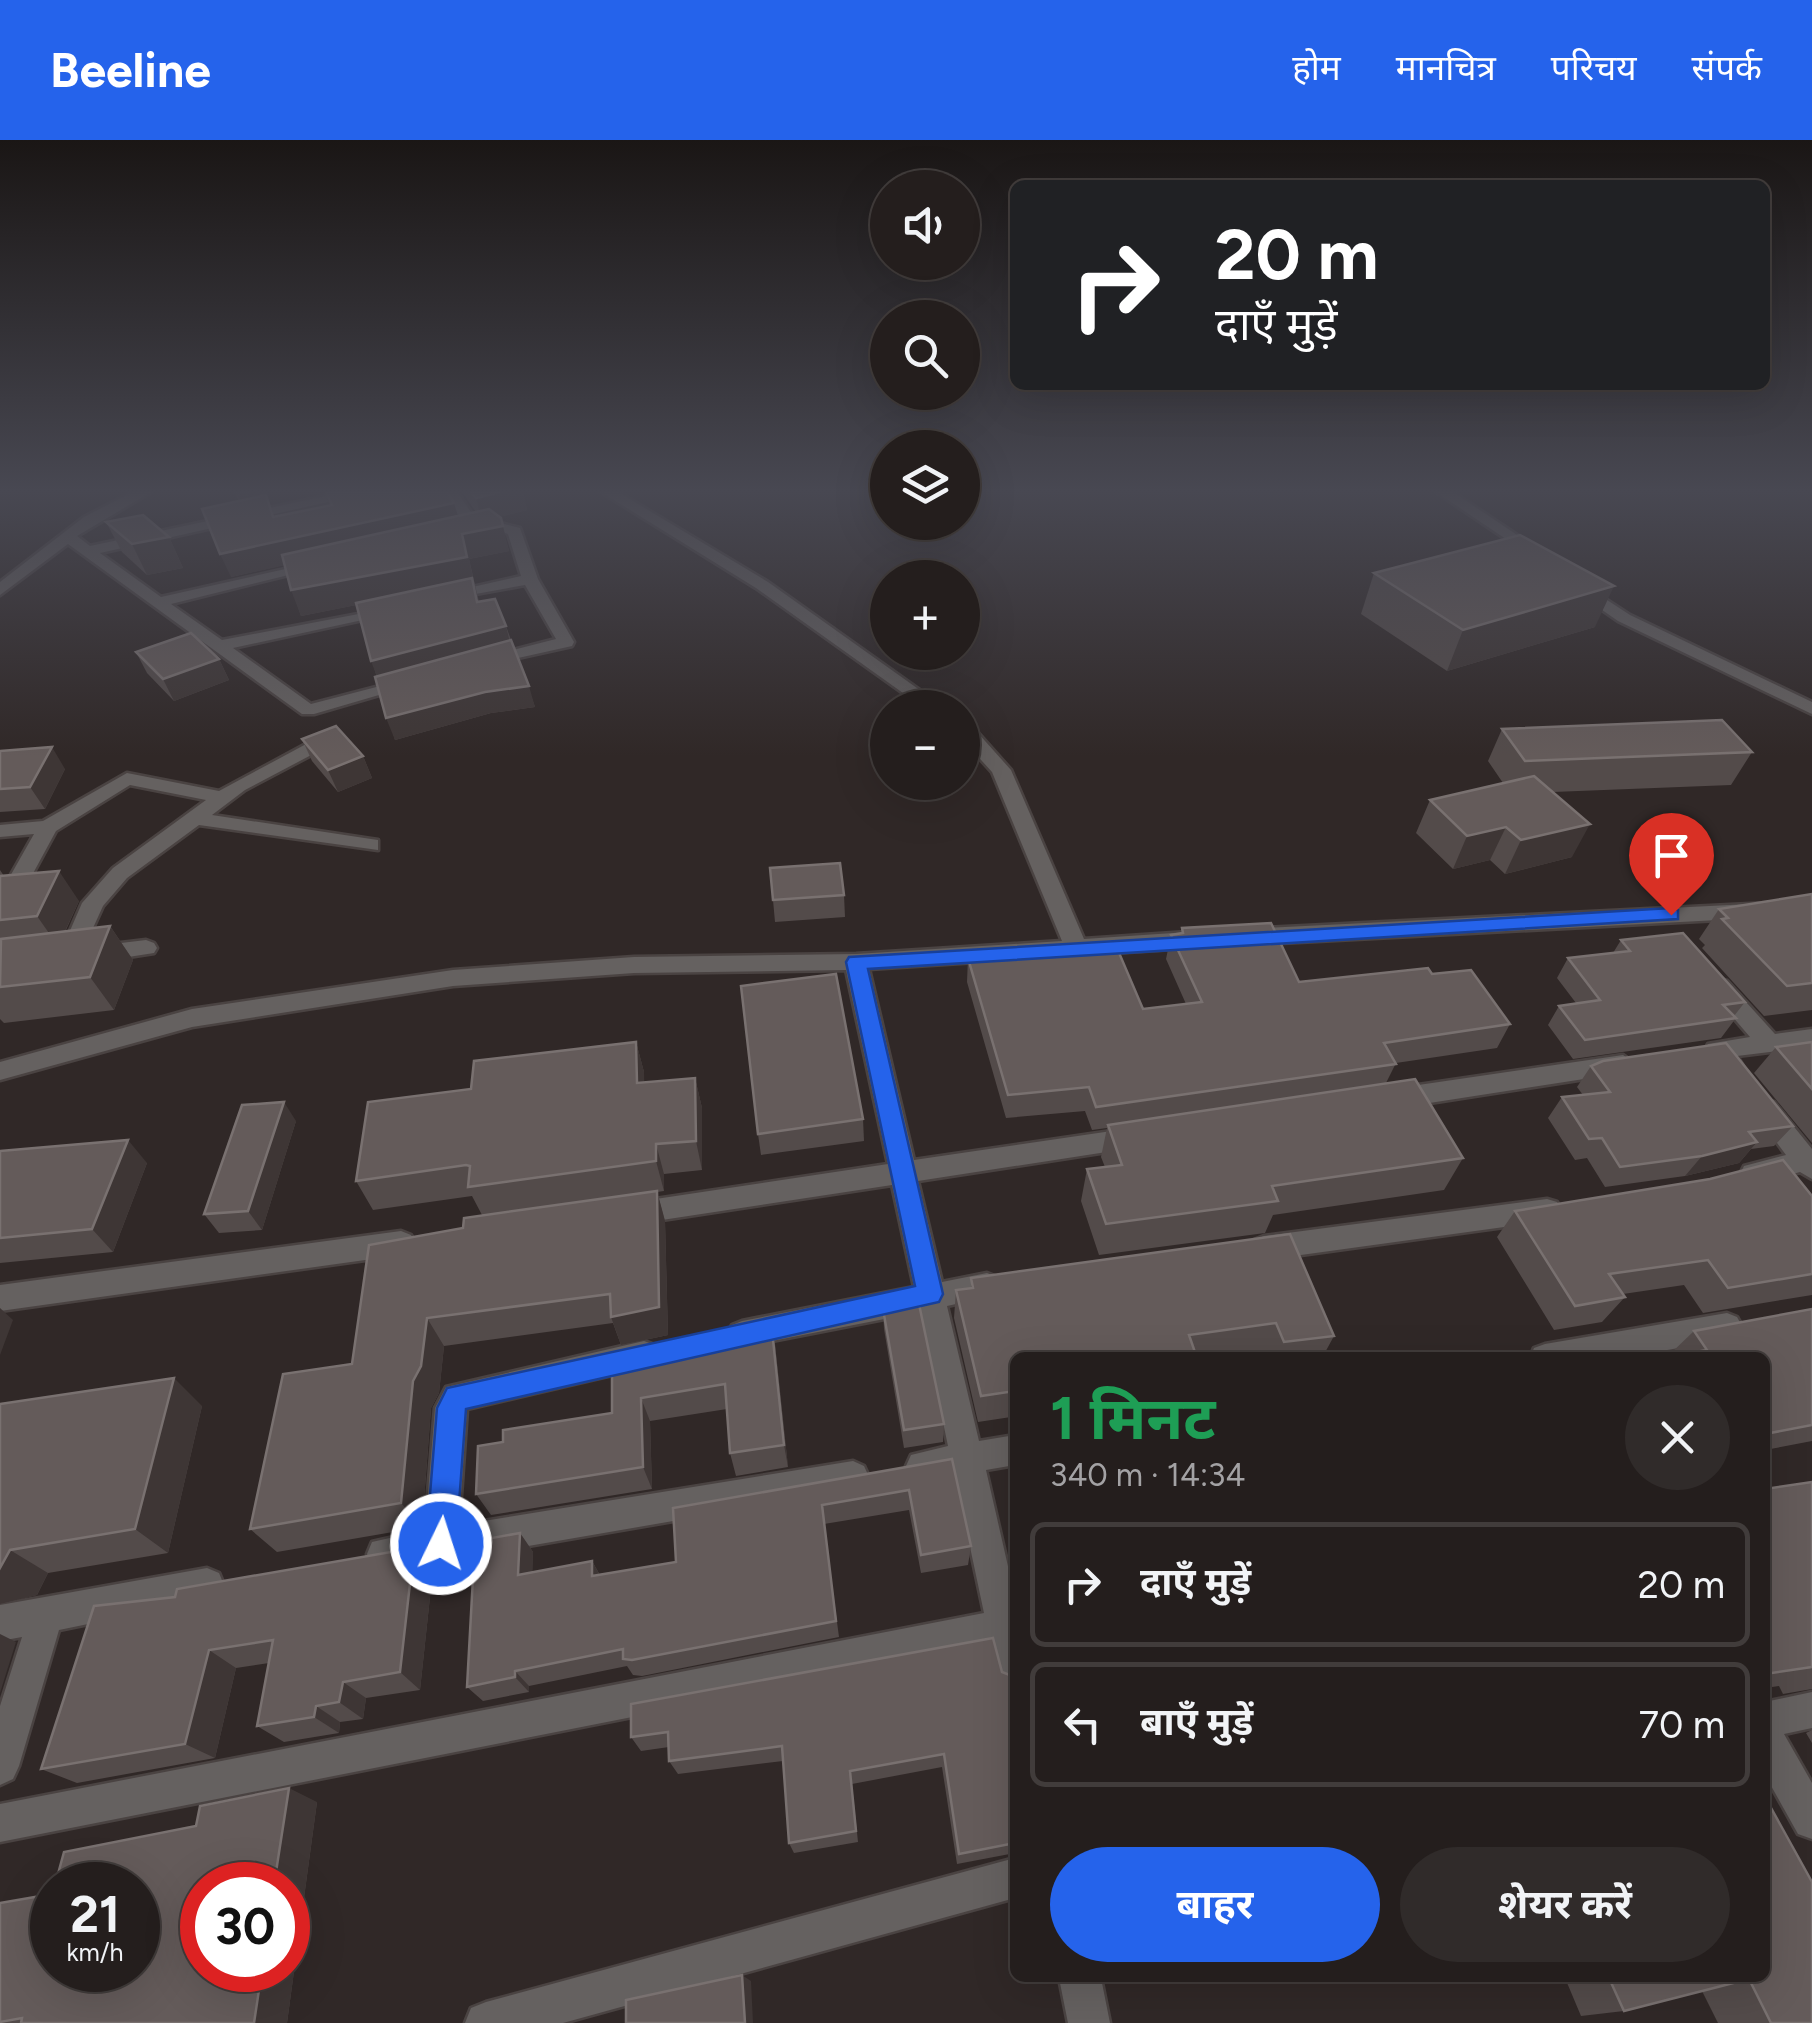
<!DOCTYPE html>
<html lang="hi">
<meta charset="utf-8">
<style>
body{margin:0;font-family:Figtree,"Noto Sans Devanagari",sans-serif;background:#302b2a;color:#f1f3f6;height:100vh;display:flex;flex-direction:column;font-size:38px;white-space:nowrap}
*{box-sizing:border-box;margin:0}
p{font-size:32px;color:#a3a2a4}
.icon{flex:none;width:55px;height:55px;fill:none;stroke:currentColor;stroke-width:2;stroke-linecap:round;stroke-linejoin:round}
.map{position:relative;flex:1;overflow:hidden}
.panel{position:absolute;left:1010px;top:1212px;width:760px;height:630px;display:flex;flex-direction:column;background:#241e1d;border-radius:15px;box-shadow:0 10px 40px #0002,0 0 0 2px #413c3b}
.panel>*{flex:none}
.guide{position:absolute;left:1010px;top:40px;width:760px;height:210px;border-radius:15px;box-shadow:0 10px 40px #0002,0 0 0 2px #413c3b;background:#202124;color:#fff;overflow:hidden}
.controls{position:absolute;left:870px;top:30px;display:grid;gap:20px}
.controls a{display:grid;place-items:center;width:110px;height:110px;border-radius:50%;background:#241e1d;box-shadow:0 10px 40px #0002,0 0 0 2px #413c3b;font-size:50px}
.speed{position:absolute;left:30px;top:1722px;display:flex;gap:20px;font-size:50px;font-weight:700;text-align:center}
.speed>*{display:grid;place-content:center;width:130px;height:130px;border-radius:50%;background:#241e1d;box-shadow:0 10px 40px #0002,0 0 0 2px #413c3b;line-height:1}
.speed small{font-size:25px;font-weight:400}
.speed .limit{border:15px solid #d22;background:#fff;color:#111}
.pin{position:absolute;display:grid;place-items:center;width:85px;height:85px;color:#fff;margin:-102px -42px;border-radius:50% 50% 50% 0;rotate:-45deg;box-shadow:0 0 10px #0007}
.pin .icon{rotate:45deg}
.me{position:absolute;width:110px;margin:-55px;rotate:4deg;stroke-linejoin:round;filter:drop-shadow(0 0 8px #0008)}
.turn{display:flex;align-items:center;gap:35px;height:210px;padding:0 40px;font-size:45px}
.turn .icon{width:130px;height:130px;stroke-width:2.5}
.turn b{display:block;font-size:70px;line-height:85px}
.round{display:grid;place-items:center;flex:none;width:105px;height:105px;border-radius:52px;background:#302b2a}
.overview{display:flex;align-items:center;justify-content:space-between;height:170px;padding:0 40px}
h1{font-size:60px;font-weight:700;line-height:75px;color:#1e9e55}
.action{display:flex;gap:20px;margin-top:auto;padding:20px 40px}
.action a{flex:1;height:115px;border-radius:60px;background:#2563eb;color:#fff;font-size:40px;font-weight:700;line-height:115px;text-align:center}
.action a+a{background:#302b2a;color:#f1f3f6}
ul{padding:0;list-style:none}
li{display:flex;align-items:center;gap:30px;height:125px;margin:0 20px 15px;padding:0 20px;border:5px solid #413c3b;border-radius:15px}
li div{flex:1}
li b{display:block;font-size:38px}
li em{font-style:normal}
header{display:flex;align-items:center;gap:60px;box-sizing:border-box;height:140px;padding:0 50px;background:#2563eb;color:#fff}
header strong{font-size:48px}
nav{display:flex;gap:55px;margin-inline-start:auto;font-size:35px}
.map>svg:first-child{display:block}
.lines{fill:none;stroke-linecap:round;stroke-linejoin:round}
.minor-casing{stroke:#4a4342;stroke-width:5}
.minor{fill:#656160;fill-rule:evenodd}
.wall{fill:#534b4a}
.shaded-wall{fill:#3e3635}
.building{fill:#645b5a;stroke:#797170;stroke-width:2.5}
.route{fill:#2563eb;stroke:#184099;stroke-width:2.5}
</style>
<header>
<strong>Beeline</strong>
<nav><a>होम</a><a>मानचित्र</a><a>परिचय</a><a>संपर्क</a></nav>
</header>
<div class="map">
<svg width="1812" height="1883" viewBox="0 0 1812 1883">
<rect width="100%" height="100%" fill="#302827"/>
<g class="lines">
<defs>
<g id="minor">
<polygon points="133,352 151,352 77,396 90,406 345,352 373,352 100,413 161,457 321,421 321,427 171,464 222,500 395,467 395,473 233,508 311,564 411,538 420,543 314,574 302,574 68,404 0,455 0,442 84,377"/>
<polygon points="443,352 457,352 480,385 496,382 520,388 538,439 574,502 572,506 478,527 478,519 556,499 525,445 437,461 437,455 521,436 508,394 496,390 467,394 467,388"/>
<polygon points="601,352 618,352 768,442 945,568 924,568 756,448"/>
<polygon points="1436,352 1453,352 1547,415 1534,418"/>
<polygon points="1578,441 1630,475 1812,562 1812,574 1618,481 1572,449 1570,446"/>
<polygon points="962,582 969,583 1011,630 1084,799 1203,791 1214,799 1203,807 869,829 914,1020 1139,987 1148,990 1152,997 1148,1004 1139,1007 918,1041 942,1142 987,1133 997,1137 1001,1146 997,1155 947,1166 979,1301 1015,1295 1015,1325 986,1330 1015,1457 1015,1552 1002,1547 991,1506 0,1702 0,1664 984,1473 955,1336 922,1342 911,1337 906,1326 911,1315 948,1306 920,1172 742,1207 732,1203 727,1194 732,1185 742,1181 914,1147 892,1045 629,1085 619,1082 615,1074 619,1066 629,1063 888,1024 846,830 634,833 453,846 192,887 0,940 0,922 192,869 453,830 634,817 856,814 1062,801 992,632 962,599"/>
<polygon points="308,603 317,609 315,613 245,650 212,675 371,699 378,700 378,710 199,685 127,738 103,766 78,821 62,821 59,816 82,763 113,728 206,660 130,645 56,691 11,774 0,781 0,754 34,694 0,697 0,685 43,681 127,633 219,651"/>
<polygon points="1812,761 1812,775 1243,805 1232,797 1243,789"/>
<polygon points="146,800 154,803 157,808 154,813 96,822 85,814 96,806"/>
<polygon points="1719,839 1727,841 1775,894 1812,889 1812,907 1737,916 1743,926 1740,933 1722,933 1705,910 1708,904 1750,897 1707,847"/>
<polygon points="1623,915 1635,924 1623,933 1391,969 1382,966 1378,959 1382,952 1391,949"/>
<polygon points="1765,959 1774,962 1812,1009 1812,1039 1800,1032 1753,1045 1744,1042 1740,1034 1744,1026 1786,1015 1752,969 1756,962"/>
<polygon points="1547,1059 1557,1062 1561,1070 1557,1078 1547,1081 1264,1120 1254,1116 1250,1108 1254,1100 1264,1096"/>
<polygon points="401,1091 411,1095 415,1103 411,1111 401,1115 0,1171 0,1145"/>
<polygon points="1727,1173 1737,1177 1742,1186 1737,1195 1727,1199 1624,1218 1530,1218 1534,1208 1545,1204"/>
<polygon points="644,1201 655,1205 659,1215 655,1225 467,1269 459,1385 853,1321 864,1326 869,1337 864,1348 384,1431 372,1426 367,1414 372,1402 425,1390 435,1268 446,1247"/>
<polygon points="207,1428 219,1433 224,1445 219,1457 59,1490 19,1626 13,1639 0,1645 0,1566 22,1497 0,1501 0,1465"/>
<polygon points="1812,1552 1812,1588 1784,1594 1812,1643 1812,1699 1798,1694 1765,1635 1765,1562"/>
<polygon points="1015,1718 1015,1758 563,1883 465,1883 471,1868 486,1862"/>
<polygon points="1059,1838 1101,1838 1110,1883 1068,1883"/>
</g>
</defs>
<!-- minor casing -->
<use href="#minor" class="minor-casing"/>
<!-- minor -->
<use href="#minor" class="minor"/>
</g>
<!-- wall -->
<g class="wall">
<polygon points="234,352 266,352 274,376 330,366 325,352 447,352 458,376 476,372 462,352 523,352 527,370 499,377 509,411 469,419 479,462 506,486 535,567 491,573 395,600 356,465 301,476 284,425 231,437 239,361"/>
<polygon points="106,382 169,397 183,428 147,435 122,412"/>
<polygon points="1374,433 1595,487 1447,531 1361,474"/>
<polygon points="136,512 219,519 229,540 174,561 147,533"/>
<polygon points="1502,589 1752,612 1731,645 1553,652 1572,717 1505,734 1490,720 1453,729 1416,693 1430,660 1503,643 1488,621"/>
<polygon points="302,599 363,616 372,638 338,652 312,621"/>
<polygon points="0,611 65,629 45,669 0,672"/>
<polygon points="0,730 4,736 79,761 65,792 110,786 133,820 114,870 4,883 0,879"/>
<polygon points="1812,754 1812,870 1764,876 1702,808 1705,805 1699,799 1719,769"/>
<polygon points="844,755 845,777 775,782 773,760"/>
<polygon points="1182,788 1299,842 1432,834 1510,884 1497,908 1396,923 1386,943 1463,1018 1444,1050 1273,1075 1265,1093 1099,1115 1081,1061 1087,1029 1105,1027 1101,1017 1107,988 1092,990 1085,971 1006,978 967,842 968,818 1143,869 1186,864 1166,819 1171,795 1181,794"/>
<polygon points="1621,800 1745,862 1734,876 1736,878 1721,898 1573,919 1548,885 1559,866 1576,863 1557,838 1568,818 1613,813"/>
<polygon points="636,902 644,932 644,942 695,938 702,968 702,1030 664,1034 664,1051 657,1052 665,1081 668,1195 621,1205 613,1183 444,1206 439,1253 431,1268 422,1387 277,1412 250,1389 352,1224 463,1088 482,1075 472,1056 373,1070 356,1041 471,949"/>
<polygon points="1812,902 1812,1003 1754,933 1776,907"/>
<polygon points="1591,926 1793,986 1774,1006 1751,1009 1739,1023 1685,1036 1605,1047 1587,1018 1575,1020 1548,978 1562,957 1583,955 1577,947"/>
<polygon points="863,979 864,1001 761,1015 758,994"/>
<polygon points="296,981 262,1090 219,1093 204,1074"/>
<polygon points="0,1011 147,1023 113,1112 0,1123"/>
<polygon points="1812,1056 1812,1155 1703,1173 1684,1145 1623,1154 1625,1157 1602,1182 1554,1190 1497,1097 1515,1071"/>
<polygon points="1290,1094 1334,1196 1322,1218 1266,1218 1263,1210 1212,1218 1015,1218 1015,1286 1011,1277 978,1282 954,1178 956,1150 971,1148 971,1138"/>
<polygon points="883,1169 944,1284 943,1302 904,1308 884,1189"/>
<polygon points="1812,1169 1812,1301 1765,1310 1765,1218 1669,1215 1694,1191"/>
<polygon points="771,1180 775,1204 788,1327 736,1336 730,1313 727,1269 650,1281 652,1349 491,1375 476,1354 503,1302 612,1273 722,1195"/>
<polygon points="0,1264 202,1266 168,1413 48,1433 37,1455 0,1464"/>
<polygon points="952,1319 971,1406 968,1425 921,1433 909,1370 824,1384 839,1497 642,1536 633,1535 627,1526 529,1546 529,1552 483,1561 467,1547 520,1393 533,1412 532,1433 592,1421 600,1435 676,1422 673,1368"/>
<polygon points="1812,1342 1812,1549 1783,1554 1779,1546 1765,1548 1765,1349"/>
<polygon points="414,1408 433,1429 420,1550 366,1558 363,1579 340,1582 339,1593 284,1602 257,1586 269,1523 236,1528 215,1618 77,1643 41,1629 175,1457"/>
<polygon points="1002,1532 1015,1537 1015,1713 957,1724 942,1627 852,1644 858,1702 794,1713 789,1703 783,1621 678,1634 669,1621 669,1607 641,1611 631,1597"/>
<polygon points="1812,1590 1812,1603 1806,1593"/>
<polygon points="317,1662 287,1883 0,1883 0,1763 52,1754"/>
<polygon points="1565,1838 1765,1838 1812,1883 1718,1883 1702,1851 1624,1871 1581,1876"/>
</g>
<!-- shaded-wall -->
<g class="shaded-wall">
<polygon points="251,352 266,352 270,364 244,370 238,355"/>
<polygon points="500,352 523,352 527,370 482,381 476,358"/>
<polygon points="454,363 461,386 231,437 220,414"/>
<polygon points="503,386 509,411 469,419 483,483 473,442 301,476 291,450 462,394"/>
<polygon points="169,397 183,428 147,435 132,404"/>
<polygon points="1614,446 1595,487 1447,531 1463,490"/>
<polygon points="506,486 511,507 379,542 371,521"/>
<polygon points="219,519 229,540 174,561 163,539"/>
<polygon points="529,546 535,567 491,573 395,600 386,578 485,552"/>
<polygon points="52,607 65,629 45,669 30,647"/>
<polygon points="363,616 372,638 338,652 328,630"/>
<polygon points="1590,684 1572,717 1505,734 1521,700"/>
<polygon points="1506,687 1490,720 1453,729 1467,696"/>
<polygon points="59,731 79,761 58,806 37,776"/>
<polygon points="110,786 133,820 114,870 90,837"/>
<polygon points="636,902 644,932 645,973 637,943"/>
<polygon points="695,938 702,968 702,1030 696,1001"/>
<polygon points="284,962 296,981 262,1090 248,1071"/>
<polygon points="128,1000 147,1023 113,1112 92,1089"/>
<polygon points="1757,1002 1739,1023 1685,1036 1702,1016"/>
<polygon points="656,1004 664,1034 664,1051 656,1021"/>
<polygon points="657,1051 665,1081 668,1195 621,1205 611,1177"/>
<polygon points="0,1168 13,1180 0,1215"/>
<polygon points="427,1178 444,1206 439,1253 431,1268 422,1387 401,1363 413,1241"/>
<polygon points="771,1180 775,1204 788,1327 784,1305"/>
<polygon points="174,1238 202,1266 168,1413 135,1389"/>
<polygon points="641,1258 650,1281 652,1349 643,1327"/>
<polygon points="520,1393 533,1412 532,1453 518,1435"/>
<polygon points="414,1408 433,1429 420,1550 400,1532"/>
<polygon points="10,1410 48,1433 37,1455 0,1464 0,1428"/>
<polygon points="592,1421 602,1439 592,1436"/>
<polygon points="0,1494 16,1502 0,1553"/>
<polygon points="209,1510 236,1528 215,1618 185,1604"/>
<polygon points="515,1531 529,1546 529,1552 515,1537"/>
<polygon points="343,1542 366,1558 363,1579 339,1562"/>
<polygon points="316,1566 340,1582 339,1593 314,1577"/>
<polygon points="289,1648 317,1662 287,1883 254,1883 262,1830 288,1830 288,1745 274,1745"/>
<polygon points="742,1835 751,1841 753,1883 745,1883"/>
</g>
<!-- building -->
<g class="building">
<polygon points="326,352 447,352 454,363 220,414 202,369 266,355 273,377 332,365"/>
<polygon points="471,352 500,352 476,358"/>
<polygon points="489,369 501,378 503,386 462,394 467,417 291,450 282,415"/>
<polygon points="143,375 169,397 132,404 106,382"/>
<polygon points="1520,395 1614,446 1463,490 1374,433"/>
<polygon points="472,438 477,462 495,459 506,486 371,521 356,463"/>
<polygon points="191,493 219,519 163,539 136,512"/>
<polygon points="511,500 529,546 485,552 386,578 375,537"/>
<polygon points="1722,580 1752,612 1525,621 1502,589"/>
<polygon points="336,586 363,616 328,630 302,599"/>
<polygon points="52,607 30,647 0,649 0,611"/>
<polygon points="1534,636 1590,684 1521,700 1506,687 1467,696 1430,660"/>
<polygon points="840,723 844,755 773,760 770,728"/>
<polygon points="59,731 37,776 0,780 0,736"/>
<polygon points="1812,754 1812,843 1787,846 1722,779 1728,778 1719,769"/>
<polygon points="1271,783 1299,842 1428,828 1432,834 1471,830 1510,884 1384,903 1396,924 1096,967 1089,947 1008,955 968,818 1114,801 1143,869 1202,862 1171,795 1183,793 1182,788"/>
<polygon points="110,786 90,837 0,847 1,799"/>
<polygon points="1683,793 1745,862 1723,865 1736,878 1585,900 1559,866 1600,860 1568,818 1630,811 1621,800"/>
<polygon points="836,834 863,979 758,994 741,846"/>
<polygon points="636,902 637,943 695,938 696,1001 656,1004 656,1021 468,1047 470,1026 466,1025 356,1041 368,962 471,949 474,921"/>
<polygon points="1812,902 1812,949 1776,907"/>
<polygon points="1726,903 1793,986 1749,992 1757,1002 1702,1016 1620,1027 1602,998 1589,999 1562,957 1610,952 1591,926 1603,921"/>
<polygon points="1415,939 1463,1018 1272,1046 1278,1061 1106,1084 1087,1029 1122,1025 1108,985"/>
<polygon points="284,962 248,1071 204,1074 242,965"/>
<polygon points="128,1000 92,1089 0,1098 0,1011"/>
<polygon points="1783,1020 1812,1056 1812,1134 1728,1148 1708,1120 1609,1134 1625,1157 1575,1166 1515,1071 1710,1039"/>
<polygon points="657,1051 659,1167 611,1177 610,1154 427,1178 421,1226 413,1241 401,1363 250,1389 283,1234 352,1224 369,1105 463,1088 464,1078"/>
<polygon points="1290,1094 1334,1196 1284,1202 1276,1183 1189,1195 1197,1218 1015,1218 1015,1251 981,1256 956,1150 973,1148 971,1138"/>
<polygon points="919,1164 944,1284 904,1290 883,1169"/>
<polygon points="1812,1169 1812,1285 1765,1294 1765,1218 1661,1218 1707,1210 1694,1191"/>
<polygon points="771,1180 784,1305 730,1313 725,1244 641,1258 643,1327 476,1354 478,1306 503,1302 503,1290 612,1273 612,1214 722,1195 721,1190"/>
<polygon points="174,1238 135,1389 10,1410 0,1428 0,1264"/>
<polygon points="952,1319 971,1406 921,1415 909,1350 822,1365 836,1481 632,1520 623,1519 623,1509 515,1531 515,1537 467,1547 475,1401 520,1393 518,1435 592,1421 592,1436 676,1422 673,1368"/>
<polygon points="1812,1342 1812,1527 1765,1534 1765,1349"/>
<polygon points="414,1408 400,1532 343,1542 339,1562 316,1566 314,1577 257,1586 273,1500 209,1510 185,1604 41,1629 94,1466 175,1457 177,1449"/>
<polygon points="993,1498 1002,1532 1015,1537 1015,1703 959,1714 944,1614 850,1631 856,1691 789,1703 782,1606 669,1621 668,1592 631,1597 631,1564"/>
<polygon points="289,1648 274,1745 202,1745 202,1830 262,1830 254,1883 21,1883 22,1878 0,1882 0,1763 52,1754 52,1830 138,1830 138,1745 55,1745 64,1712 196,1686 200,1666"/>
<polygon points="1765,1657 1812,1742 1812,1883 1771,1883 1749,1839 1624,1871 1609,1838 1765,1838"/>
<polygon points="742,1835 745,1883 626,1883 626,1860"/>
</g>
<!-- sky -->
<linearGradient id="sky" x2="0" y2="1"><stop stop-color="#1a1615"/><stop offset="0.57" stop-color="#484852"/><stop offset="1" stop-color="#484852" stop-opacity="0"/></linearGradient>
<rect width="1812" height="616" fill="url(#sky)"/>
<!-- route -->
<polygon class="route" points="1671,768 1678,770 1678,779 868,829 943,1154 939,1162 466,1269 456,1404 452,1415 441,1419 430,1415 426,1404 437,1268 447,1248 915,1146 846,822 849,817"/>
</svg>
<div class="controls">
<a><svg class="icon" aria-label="sound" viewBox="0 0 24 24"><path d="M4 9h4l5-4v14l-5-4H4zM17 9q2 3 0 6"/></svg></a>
<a><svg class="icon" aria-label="search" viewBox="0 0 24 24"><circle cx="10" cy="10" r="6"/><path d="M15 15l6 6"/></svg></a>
<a><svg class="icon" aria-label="layers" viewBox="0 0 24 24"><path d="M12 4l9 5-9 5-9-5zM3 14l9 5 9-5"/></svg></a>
<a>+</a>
<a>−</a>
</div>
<div class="speed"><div>21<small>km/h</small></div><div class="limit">30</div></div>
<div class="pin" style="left:1671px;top:775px;background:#d93025"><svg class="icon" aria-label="arrive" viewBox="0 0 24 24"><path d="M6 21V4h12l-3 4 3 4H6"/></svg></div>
<svg class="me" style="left:441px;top:1404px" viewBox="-20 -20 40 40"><circle r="17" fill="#2563eb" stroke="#fff" stroke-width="3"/><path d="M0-11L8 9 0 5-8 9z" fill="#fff"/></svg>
<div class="guide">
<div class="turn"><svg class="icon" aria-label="right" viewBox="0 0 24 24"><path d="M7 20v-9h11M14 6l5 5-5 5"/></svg><div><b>20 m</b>दाएँ मुड़ें</div></div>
</div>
<section class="panel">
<div class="overview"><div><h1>1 मिनट</h1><p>340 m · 14:34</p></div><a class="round"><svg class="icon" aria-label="close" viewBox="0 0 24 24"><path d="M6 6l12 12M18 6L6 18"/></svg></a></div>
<ul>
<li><svg class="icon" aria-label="right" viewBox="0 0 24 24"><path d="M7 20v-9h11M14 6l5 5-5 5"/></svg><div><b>दाएँ मुड़ें</b></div><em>20 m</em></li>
<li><svg class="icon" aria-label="left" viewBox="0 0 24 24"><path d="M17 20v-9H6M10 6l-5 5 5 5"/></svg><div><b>बाएँ मुड़ें</b></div><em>70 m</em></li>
</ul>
<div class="action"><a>बाहर</a><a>शेयर करें</a></div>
</section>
</div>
